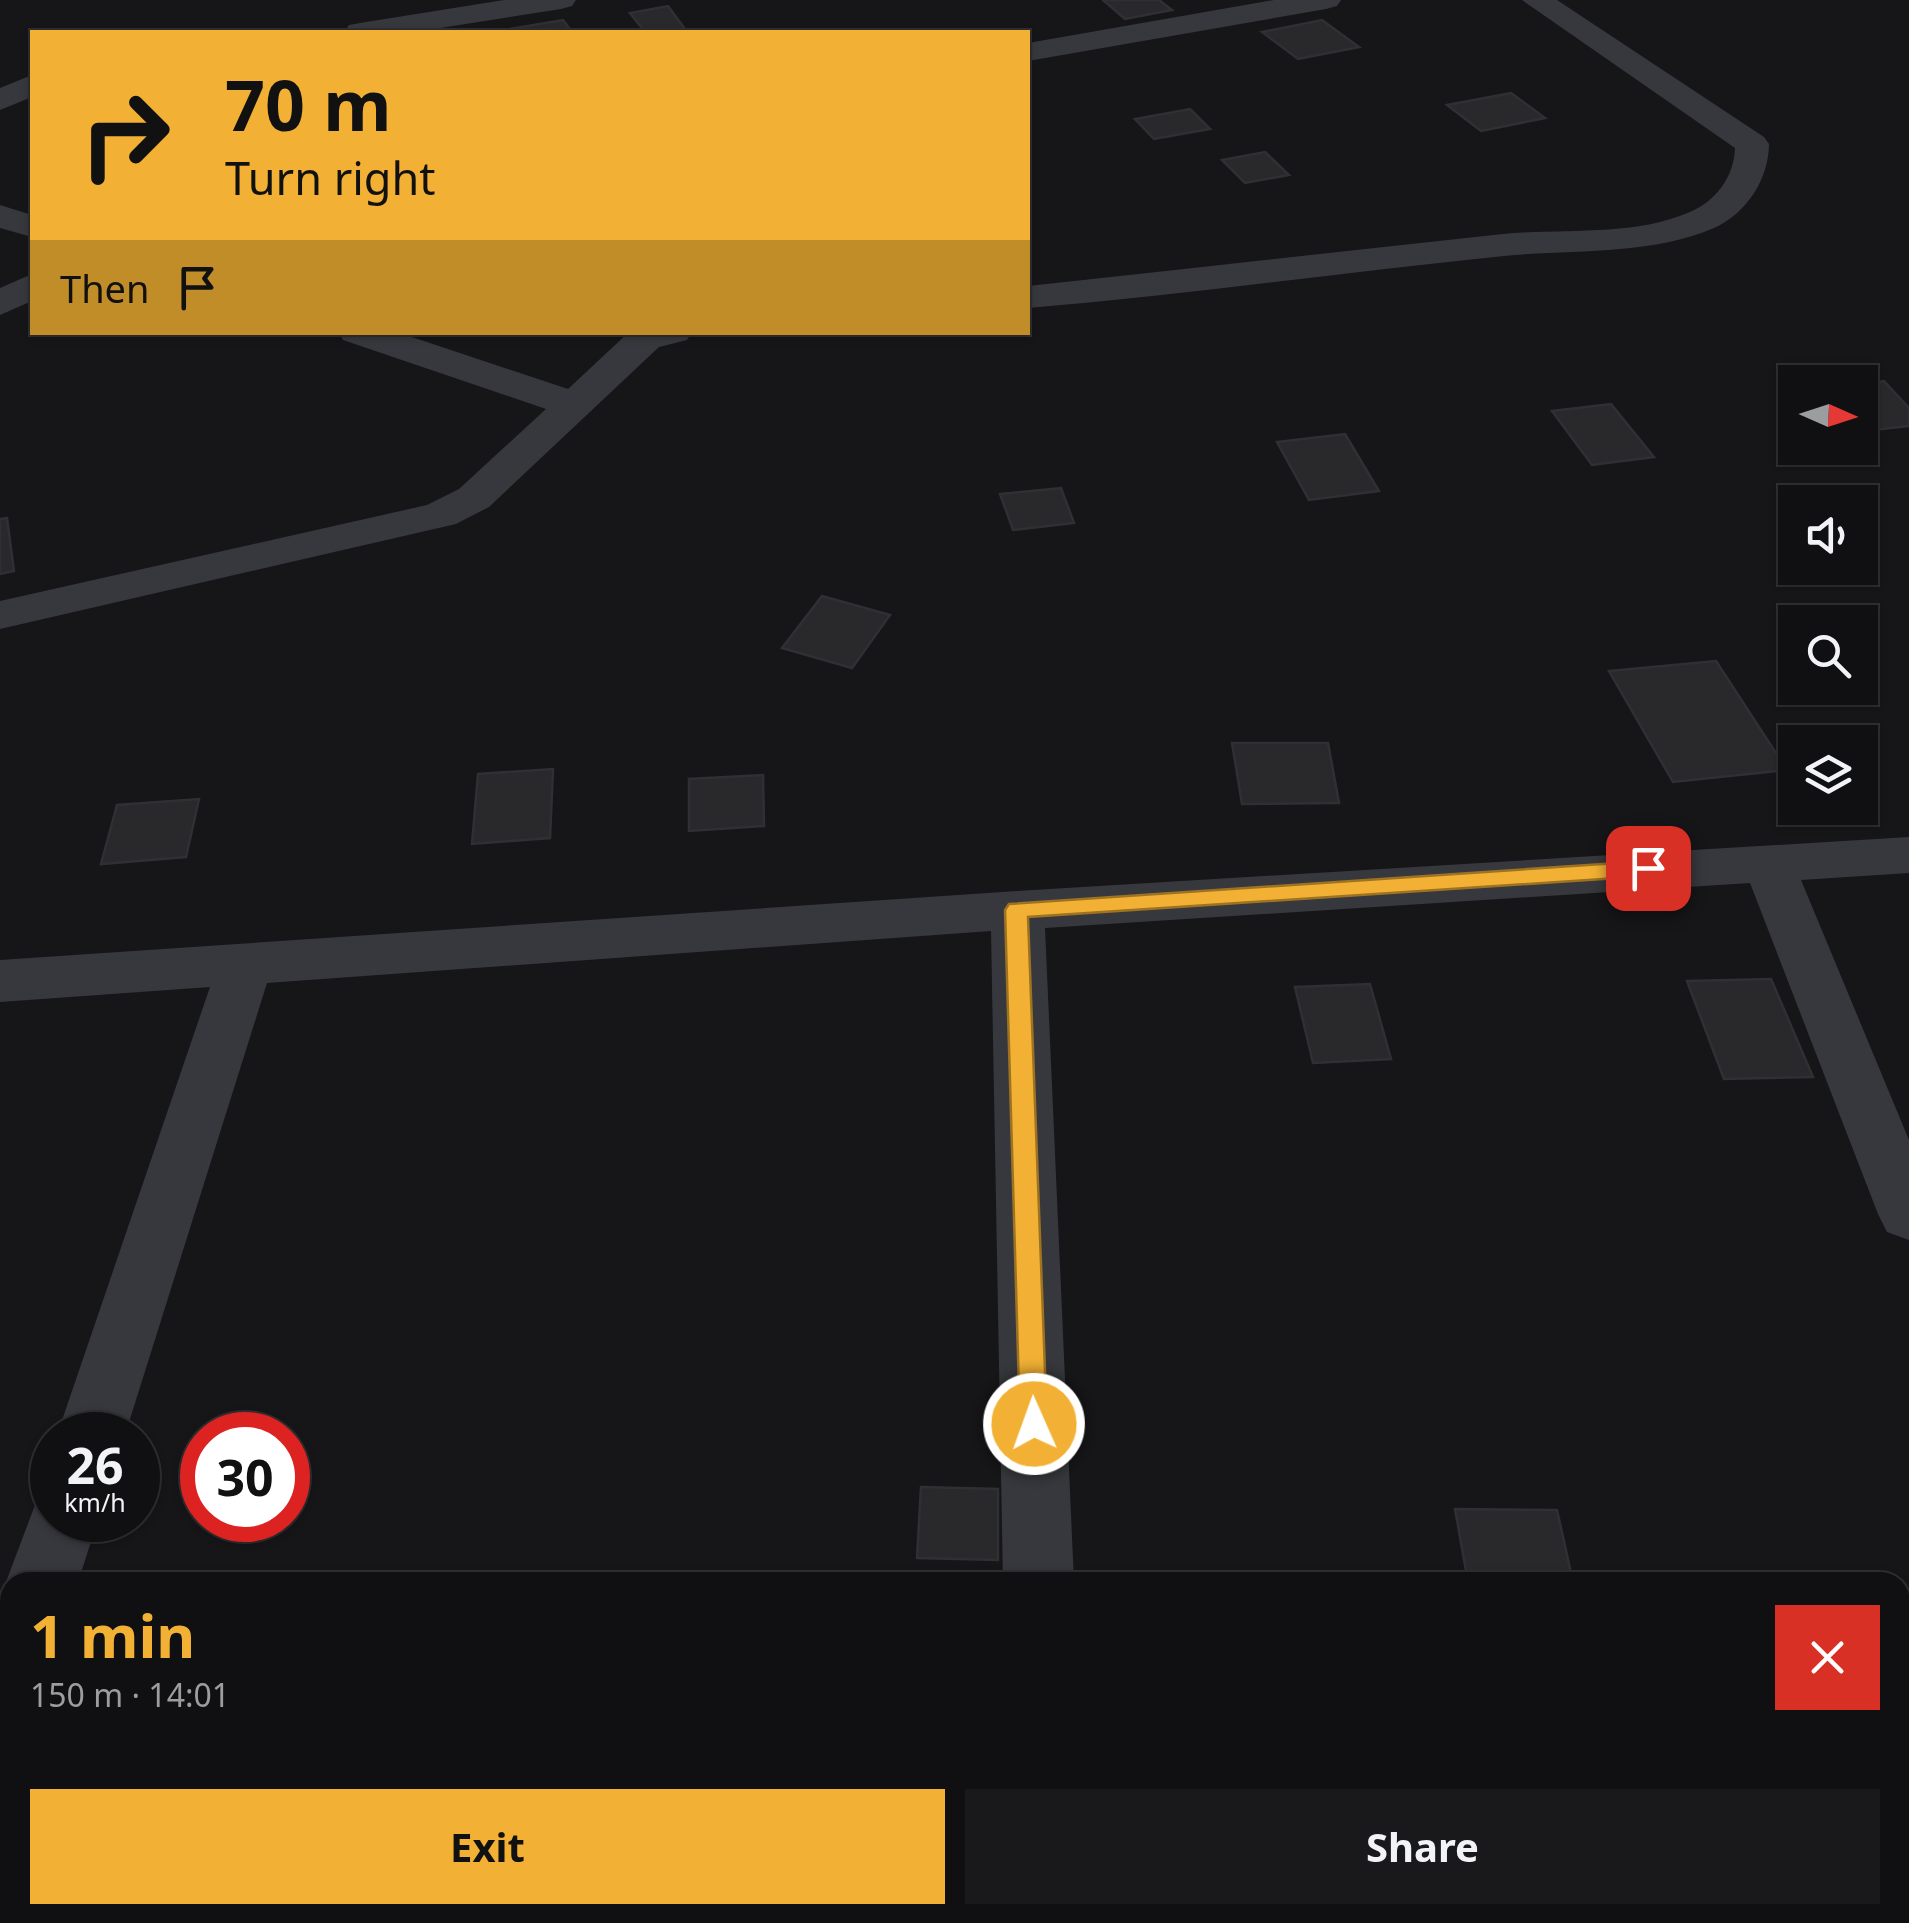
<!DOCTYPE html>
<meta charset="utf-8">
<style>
body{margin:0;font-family:"Noto Sans",sans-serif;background:#19191b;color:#f1f3f6;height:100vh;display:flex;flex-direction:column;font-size:38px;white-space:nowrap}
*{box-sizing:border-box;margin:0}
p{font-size:32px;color:#9c9d9f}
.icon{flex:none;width:55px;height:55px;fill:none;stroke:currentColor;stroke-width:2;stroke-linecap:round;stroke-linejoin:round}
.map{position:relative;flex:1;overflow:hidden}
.side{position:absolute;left:0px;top:1572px;width:1910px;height:352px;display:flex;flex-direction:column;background:#101012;border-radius:30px 30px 0 0;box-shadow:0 2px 8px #0004,0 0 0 2px #303032}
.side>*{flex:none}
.guide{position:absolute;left:30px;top:30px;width:1000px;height:305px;border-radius:0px;box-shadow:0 2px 8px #0004,0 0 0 2px #303032;background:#f2b134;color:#111;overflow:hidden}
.needle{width:65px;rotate:93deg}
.fabs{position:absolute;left:1778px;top:365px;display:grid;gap:20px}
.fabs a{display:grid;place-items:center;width:100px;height:100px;border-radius:0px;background:#101012;box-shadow:0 2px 8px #0004,0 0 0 2px #303032;font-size:50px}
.speed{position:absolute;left:30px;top:1412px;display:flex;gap:20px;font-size:50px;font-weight:700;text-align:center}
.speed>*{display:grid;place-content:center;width:130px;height:130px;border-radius:50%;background:#101012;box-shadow:0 2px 8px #0004,0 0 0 2px #303032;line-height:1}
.speed small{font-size:25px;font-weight:400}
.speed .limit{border:15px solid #d22;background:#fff;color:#111}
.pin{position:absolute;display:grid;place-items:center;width:85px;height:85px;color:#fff;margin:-42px;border-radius:20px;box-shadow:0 5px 15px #0006}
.me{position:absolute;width:110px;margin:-55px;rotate:358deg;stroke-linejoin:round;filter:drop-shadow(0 0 8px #0008)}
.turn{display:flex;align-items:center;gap:35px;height:210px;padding:0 30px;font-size:45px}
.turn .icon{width:130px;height:130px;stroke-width:2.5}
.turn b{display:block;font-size:70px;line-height:85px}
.then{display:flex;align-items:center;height:95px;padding:0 30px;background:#0003;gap:20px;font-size:38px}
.round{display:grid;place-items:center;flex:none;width:105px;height:105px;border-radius:0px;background:#19191b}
.headline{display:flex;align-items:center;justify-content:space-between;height:170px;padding:0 30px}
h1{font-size:60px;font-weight:700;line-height:75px;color:#f2b134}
.action{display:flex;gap:20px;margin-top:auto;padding:20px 30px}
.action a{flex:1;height:115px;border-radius:0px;background:#f2b134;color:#111;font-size:40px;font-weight:700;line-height:115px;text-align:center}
.action a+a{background:#19191b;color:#f1f3f6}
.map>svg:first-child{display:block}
.building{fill:#29292c;stroke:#303034;stroke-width:2.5}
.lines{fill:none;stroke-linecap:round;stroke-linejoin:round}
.minor{fill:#37383d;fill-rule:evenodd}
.route{fill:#f2b134;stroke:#9d7322;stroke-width:2.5}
</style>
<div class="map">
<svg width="1909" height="1923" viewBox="0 0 1909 1923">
<rect width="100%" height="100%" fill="#161618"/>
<!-- building -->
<g class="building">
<polygon points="1103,0 1159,0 1172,10 1125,19"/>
<polygon points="668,6 685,29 645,32 630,13"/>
<polygon points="563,20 572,32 492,32"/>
<polygon points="1322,20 1359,47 1298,59 1262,32"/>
<polygon points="1511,93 1545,118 1481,131 1447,105"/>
<polygon points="1190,109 1210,129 1154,139 1135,119"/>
<polygon points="1265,152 1289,175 1245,183 1222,160"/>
<polygon points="1884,381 1909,408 1909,426 1864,431 1860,427 1860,384"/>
<polygon points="1611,404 1654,457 1592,465 1552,411"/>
<polygon points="1345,434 1379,491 1309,500 1277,442"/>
<polygon points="1061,488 1074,523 1013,530 1000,494"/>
<polygon points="7,518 14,571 0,574 0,519"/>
<polygon points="822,596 890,615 852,668 782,648"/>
<polygon points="1716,661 1787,770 1673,782 1609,671"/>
<polygon points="1232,743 1328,743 1339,803 1242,804"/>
<polygon points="553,769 550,838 472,844 478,774"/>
<polygon points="763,775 764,826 689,831 689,779"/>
<polygon points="199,799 186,857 101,864 117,805"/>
<polygon points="1771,979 1813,1077 1724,1079 1687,981"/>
<polygon points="1370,984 1391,1059 1313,1063 1295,987"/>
<polygon points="921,1487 998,1489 998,1560 917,1558"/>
<polygon points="1455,1509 1557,1510 1573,1582 1468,1582"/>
<polygon points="691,1915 957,1915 957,1923 690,1923"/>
</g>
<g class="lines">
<!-- minor -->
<g class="minor">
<polygon points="504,0 576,0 572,6 561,9 415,32 344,32 349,25 360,23"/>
<polygon points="1274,0 1341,0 1337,6 1326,9 1028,61 1028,43"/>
<path d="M1522,0H1557L1764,137L1769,144C1769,179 1746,214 1714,228C1648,256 1573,249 1504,256C1345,272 1186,295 1028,308V286C1186,269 1344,251 1503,234C1563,228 1633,237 1690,212C1716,201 1734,177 1735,148Z"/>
<polygon points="32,75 32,97 0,110 0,88"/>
<polygon points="0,205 32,215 32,237 0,228"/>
<polygon points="32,274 32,301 0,315 0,288"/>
<polygon points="338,332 397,332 568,389 629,332 692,332 687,340 659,347 489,507 456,524 0,629 0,601 427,505 459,489 546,409 343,340"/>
<polygon points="1909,837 1909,873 1801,880 1909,1140 1909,1240 1887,1232 1878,1214 1750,883 1045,928 1074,1582 1003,1582 991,931 267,983 125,1435 57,1435 210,987 0,1002 0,960 1017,891"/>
<polygon points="52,1492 52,1520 98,1520 78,1582 10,1582 10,1590 6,1582 38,1497"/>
<polygon points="10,1643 10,1744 0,1748 0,1648"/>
<rect x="1010" y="1915" width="80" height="8"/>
</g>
</g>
<!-- route -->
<polygon class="route" points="1648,861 1659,868 1648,876 1028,917 1047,1424 1043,1433 1034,1437 1024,1433 1020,1424 1005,910 1009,904"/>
</svg>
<div class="fabs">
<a><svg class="needle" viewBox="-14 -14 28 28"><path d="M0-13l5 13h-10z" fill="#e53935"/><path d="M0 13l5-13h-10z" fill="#9c9d9f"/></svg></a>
<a><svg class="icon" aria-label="sound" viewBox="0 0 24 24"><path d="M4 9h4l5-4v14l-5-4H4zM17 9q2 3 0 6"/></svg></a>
<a><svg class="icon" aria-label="search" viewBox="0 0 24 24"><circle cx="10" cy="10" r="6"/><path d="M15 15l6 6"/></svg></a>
<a><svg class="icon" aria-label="layers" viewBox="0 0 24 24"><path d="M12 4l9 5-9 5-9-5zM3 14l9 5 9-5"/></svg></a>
</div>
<div class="speed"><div>26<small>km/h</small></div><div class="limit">30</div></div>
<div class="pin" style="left:1648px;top:868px;background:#d93025"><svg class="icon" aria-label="arrive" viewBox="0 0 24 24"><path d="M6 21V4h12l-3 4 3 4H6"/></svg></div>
<svg class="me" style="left:1034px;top:1424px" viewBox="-20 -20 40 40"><circle r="17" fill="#f2b134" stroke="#fff" stroke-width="3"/><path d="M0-11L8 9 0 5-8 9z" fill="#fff"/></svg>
<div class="guide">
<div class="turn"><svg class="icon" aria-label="right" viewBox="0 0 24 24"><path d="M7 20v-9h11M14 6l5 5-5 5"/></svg><div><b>70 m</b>Turn right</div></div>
<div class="then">Then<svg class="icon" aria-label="arrive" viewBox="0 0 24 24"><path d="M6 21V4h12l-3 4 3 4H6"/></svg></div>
</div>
<section class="side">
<div class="headline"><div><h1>1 min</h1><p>150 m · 14:01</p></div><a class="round" style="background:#d93025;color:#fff"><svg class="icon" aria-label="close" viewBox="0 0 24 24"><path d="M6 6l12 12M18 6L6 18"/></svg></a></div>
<div class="action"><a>Exit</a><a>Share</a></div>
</section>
</div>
